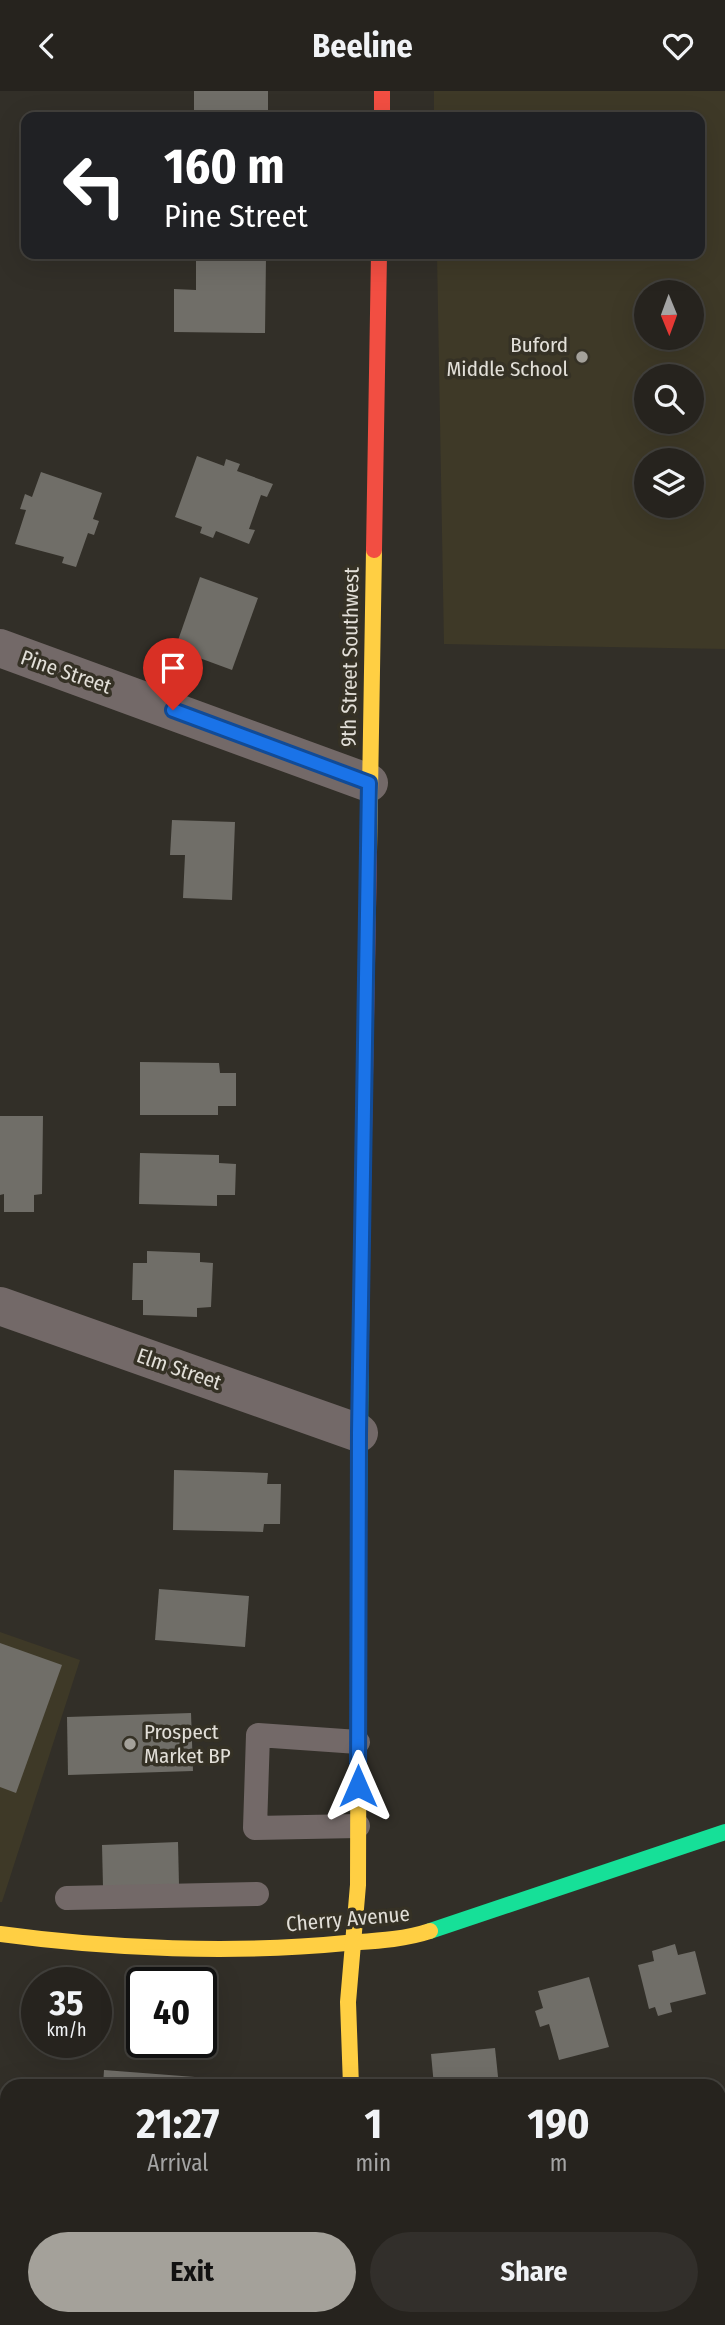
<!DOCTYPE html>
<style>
body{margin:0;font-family:"Fira Sans Condensed",sans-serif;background:#322f2b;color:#f1f3f6;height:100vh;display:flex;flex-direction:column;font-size:26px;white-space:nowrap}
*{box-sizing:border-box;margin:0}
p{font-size:23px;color:#a4a4a4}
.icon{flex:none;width:38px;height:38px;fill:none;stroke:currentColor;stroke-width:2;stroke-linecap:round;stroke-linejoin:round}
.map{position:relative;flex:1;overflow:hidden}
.details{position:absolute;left:0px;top:1988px;width:726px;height:247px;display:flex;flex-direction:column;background:#26231e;border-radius:21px 21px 0 0;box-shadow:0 7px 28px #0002,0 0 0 2px #42403c}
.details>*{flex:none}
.hud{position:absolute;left:21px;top:21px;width:684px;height:147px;border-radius:14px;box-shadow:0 7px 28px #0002,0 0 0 2px #42403c;background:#202124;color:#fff;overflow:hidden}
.needle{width:46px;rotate:179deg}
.tools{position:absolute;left:634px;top:189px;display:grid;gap:14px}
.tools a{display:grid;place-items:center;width:70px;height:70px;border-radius:50%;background:#26231e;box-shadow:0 7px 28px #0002,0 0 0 2px #42403c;font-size:35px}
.speed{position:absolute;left:21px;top:1876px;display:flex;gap:14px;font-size:35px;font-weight:700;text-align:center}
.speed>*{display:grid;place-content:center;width:91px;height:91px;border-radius:50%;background:#26231e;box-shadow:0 7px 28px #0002,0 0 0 2px #42403c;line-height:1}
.speed small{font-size:18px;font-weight:400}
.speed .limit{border:4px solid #111;border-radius:10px;background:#fff;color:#111}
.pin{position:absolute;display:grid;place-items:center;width:60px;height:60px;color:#fff;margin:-72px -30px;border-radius:50% 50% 50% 0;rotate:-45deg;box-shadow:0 0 7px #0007}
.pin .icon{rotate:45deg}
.me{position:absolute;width:77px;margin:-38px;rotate:0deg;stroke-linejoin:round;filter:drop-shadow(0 0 5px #0008)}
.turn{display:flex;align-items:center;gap:24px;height:147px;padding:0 28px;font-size:32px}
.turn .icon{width:91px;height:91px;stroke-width:2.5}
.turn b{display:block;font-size:49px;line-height:60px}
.eta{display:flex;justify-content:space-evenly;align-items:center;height:119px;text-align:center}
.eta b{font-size:42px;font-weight:700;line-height:49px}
.primary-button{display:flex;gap:14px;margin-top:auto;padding:14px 28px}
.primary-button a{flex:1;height:80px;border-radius:42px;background:#a4a19a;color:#111;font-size:28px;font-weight:700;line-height:80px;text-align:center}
.primary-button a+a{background:#322f2b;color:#f1f3f6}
header{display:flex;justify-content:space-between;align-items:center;height:91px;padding:0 28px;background:#26231e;font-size:32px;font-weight:700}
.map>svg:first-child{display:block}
.built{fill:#3e3927;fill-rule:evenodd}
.building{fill:#706e68}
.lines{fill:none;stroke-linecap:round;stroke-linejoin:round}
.lane{stroke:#736968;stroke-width:24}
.street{stroke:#736968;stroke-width:38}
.fast{stroke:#16e098;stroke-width:16}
.slow{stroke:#ffcf43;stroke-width:16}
.jam{stroke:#f24e42;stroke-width:16}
.route-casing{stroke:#114b97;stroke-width:18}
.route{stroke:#1a73e8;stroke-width:12}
.poi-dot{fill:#a4a19a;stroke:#353125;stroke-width:2.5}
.labels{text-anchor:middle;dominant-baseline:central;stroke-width:7;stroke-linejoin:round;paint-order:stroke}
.poi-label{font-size:21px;fill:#e2dfd8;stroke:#353125;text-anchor:end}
.street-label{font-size:21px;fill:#e2dfd8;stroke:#353125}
</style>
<header><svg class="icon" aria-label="back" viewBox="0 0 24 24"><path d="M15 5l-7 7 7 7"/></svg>Beeline<svg class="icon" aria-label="heart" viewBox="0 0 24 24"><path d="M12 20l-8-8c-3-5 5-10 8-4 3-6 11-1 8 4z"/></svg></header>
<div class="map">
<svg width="725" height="2234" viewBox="0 0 725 2234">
<rect width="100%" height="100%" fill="#322f28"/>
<!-- built -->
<g class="built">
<path d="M434,0H725V558L444,553L437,163H700V26H434ZM646,201H691V247H646ZM646,285H691V331H646ZM646,369H691V415H646Z"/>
<polygon points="0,1541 80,1569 2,1811 0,1811"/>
</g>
<!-- building -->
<g class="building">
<rect x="194" y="0" width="74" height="26"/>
<polygon points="196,163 262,163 266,166 265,242 174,241 174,198 196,199"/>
<polygon points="197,365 224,375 226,368 240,373 237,380 273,393 267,406 261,404 249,438 255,439 249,453 216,440 213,447 200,442 202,436 175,426"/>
<polygon points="41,381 102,402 93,428 99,430 94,444 88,442 76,476 62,472 64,466 15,453 26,419 20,418 25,403 32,406"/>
<polygon points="200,486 258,507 232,579 175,558"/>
<polygon points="172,729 235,731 232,809 183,807 185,764 170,764"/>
<polygon points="140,971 219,972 220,982 236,982 236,1015 218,1015 218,1024 140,1024"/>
<polygon points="0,1025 43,1025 42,1103 34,1104 34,1121 4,1121 4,1103 0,1104"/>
<polygon points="140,1062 219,1064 219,1072 236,1073 235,1104 217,1104 217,1115 139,1113"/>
<polygon points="147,1160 200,1162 200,1171 213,1172 211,1216 197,1217 197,1226 143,1224 143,1209 132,1209 133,1172 147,1172"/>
<polygon points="174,1379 268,1382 267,1393 281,1393 280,1433 264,1433 263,1441 173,1439"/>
<polygon points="159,1498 249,1505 245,1556 155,1549"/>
<polygon points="0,1552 62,1574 16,1702 0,1696"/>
<polygon points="191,1622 193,1680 68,1684 67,1626"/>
<polygon points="178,1751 179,1794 103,1796 102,1754"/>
<polygon points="675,1853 678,1864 695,1860 706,1903 670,1912 672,1921 658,1925 655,1916 649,1918 638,1874 654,1870 652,1860"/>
<polygon points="589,1886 609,1956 559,1969 549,1933 540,1936 535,1920 543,1917 538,1900"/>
<polygon points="495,1957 499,1995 434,1995 431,1963"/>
<polygon points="104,1979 195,1986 194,1995 103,1995"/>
<polygon points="1,2099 7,2101 7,2187 0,2184"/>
<polygon points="631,2228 700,2228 702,2234 632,2234"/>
</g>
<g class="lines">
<!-- lane -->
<g class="lane">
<polyline points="358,1651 258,1644 255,1737 358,1735"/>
<polyline points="67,1807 257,1803"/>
</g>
<!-- street -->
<g class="street">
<polyline points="0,557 369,692"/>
<polyline points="0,1215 359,1342"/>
<polyline points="0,2216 7,2219"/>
<polyline points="34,2228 52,2234"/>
</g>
<!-- fast -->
<g class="fast">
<polyline points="359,1432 362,1153"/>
<polyline points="430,1840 725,1741"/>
</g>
<!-- slow -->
<g class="slow">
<polyline points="369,761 374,459"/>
<path d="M0,1843C109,1858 236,1863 346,1852C374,1850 403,1849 430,1840"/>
<polyline points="351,1995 348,1911 358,1794 359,1432"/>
<polyline points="405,2228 408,2234"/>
</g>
<!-- jam -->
<g class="jam">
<polyline points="382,0 382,26"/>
<polyline points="374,459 379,163"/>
<polyline points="362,1153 369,761"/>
</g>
</g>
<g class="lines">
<defs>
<polyline id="route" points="173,619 369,692 359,1342 358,1695"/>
</defs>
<!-- route casing -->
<use href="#route" class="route-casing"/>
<!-- route -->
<use href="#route" class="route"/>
</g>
<!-- markers -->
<g class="poi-dot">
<circle cx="582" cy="266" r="7"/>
<circle cx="130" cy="1653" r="7"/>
</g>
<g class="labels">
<!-- poi labels -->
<g class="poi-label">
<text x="568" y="254">Buford<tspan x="568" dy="24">Middle School</tspan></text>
<text x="144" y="1641" text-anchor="start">Prospect<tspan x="144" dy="24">Market BP</tspan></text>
</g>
<!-- street labels -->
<g class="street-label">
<text transform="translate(350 566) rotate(-89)">9th Street Southwest</text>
<text transform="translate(66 581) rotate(19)">Pine Street</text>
<text transform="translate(179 1278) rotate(19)">Elm Street</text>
<text transform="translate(348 1828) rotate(-5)">Cherry Avenue</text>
</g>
</g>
</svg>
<div class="tools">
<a><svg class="needle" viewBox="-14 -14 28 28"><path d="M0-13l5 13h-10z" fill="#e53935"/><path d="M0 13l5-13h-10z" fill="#a4a4a4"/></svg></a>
<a><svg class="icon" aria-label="search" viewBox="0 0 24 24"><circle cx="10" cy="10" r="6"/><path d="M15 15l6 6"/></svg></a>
<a><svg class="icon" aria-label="layers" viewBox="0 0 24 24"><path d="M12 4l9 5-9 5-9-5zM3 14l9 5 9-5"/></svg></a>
</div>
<div class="speed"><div>35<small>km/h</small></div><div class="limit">40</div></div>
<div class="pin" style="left:173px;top:619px;background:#d93025"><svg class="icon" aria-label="arrive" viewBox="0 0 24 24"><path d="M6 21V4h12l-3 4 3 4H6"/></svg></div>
<svg class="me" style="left:358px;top:1695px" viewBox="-20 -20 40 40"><path d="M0-17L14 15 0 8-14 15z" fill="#1a73e8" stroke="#fff" stroke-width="4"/></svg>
<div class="hud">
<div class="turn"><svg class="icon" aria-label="left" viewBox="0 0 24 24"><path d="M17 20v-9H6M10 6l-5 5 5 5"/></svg><div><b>160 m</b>Pine Street</div></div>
</div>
<section class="details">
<div class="eta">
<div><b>21:27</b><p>Arrival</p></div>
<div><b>1</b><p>min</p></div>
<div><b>190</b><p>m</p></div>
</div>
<div class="primary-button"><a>Exit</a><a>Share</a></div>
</section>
</div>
